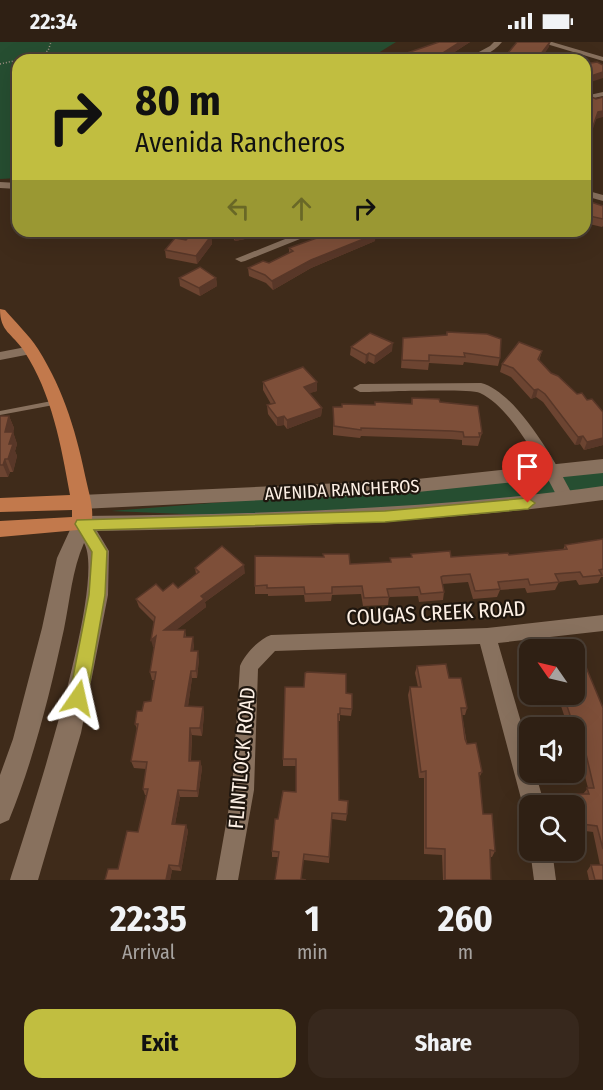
<!DOCTYPE html>
<style>
body{margin:0;font-family:"Fira Sans Condensed",sans-serif;background:#37281d;color:#f1f3f6;height:100vh;display:flex;flex-direction:column;font-size:22px;white-space:nowrap}
*{box-sizing:border-box;margin:0}
p{font-size:20px;color:#a7a3a0}
.icon{flex:none;width:33px;height:33px;fill:none;stroke:currentColor;stroke-width:2;stroke-linecap:round;stroke-linejoin:round}
.map{position:relative;height:838px;overflow:hidden}
.details{display:flex;flex-direction:column;background:#2f2014;flex:1}
.details>*{flex:none}
.guide{position:absolute;left:12px;top:12px;width:579px;height:183px;border-radius:18px;box-shadow:0 6px 24px #0002,0 0 0 2px #4a3e34;background:#c1be40;color:#111;overflow:hidden}
.needle{width:39px;rotate:304deg}
.controls{position:absolute;left:519px;top:597px;display:grid;gap:12px}
.controls a{display:grid;place-items:center;width:66px;height:66px;border-radius:12px;background:#2f2014;box-shadow:0 6px 24px #0002,0 0 0 2px #4a3e34;font-size:30px}
.pin{position:absolute;display:grid;place-items:center;width:51px;height:51px;color:#fff;margin:-62px -26px;border-radius:50% 50% 50% 0;rotate:-45deg;box-shadow:0 0 6px #0007}
.pin .icon{rotate:45deg}
.me{position:absolute;width:66px;margin:-33px;rotate:11deg;stroke-linejoin:round;filter:drop-shadow(0 0 4px #0008)}
.turn{display:flex;align-items:center;gap:21px;height:126px;padding:0 24px;font-size:27px}
.turn .icon{width:78px;height:78px;stroke-width:2.5}
.turn b{display:block;font-size:42px;line-height:51px}
.lanes{display:flex;align-items:center;height:57px;padding:0 24px;background:#0003;justify-content:center;gap:30px;direction:ltr}
.lanes .off{opacity:.35}
.eta{display:flex;justify-content:space-evenly;align-items:center;height:102px;text-align:center}
.eta b{font-size:36px;font-weight:700;line-height:42px}
.button{display:flex;gap:12px;margin-top:auto;padding:12px 24px}
.button a{flex:1;height:69px;border-radius:18px;background:#c1be40;color:#111;font-size:24px;font-weight:700;line-height:69px;text-align:center}
.button a+a{background:#37281d;color:#f1f3f6}
.status{display:flex;justify-content:space-between;align-items:center;height:42px;padding:0 30px;background:#2f2014;direction:ltr}
.status svg{height:16px;fill:currentColor}
.map>svg:first-child{display:block}
.green{fill:#264e31}
.lines{fill:none;stroke-linecap:round;stroke-linejoin:round}
.path{stroke:#a49386;stroke-width:1.5;stroke-dasharray:1 2;stroke-linecap:butt}
.lane{fill:#88715e;fill-rule:evenodd}
.street{fill:#88715e;fill-rule:evenodd}
.secondary{fill:#88715e;fill-rule:evenodd}
.primary{fill:#c2794c;fill-rule:evenodd}
.wall{fill:#6c4431}
.shaded-wall{fill:#583728}
.building{fill:#7e4f39;stroke:#583728;stroke-width:1.5}
.route{fill:#c1be40;stroke:#7d7c2a;stroke-width:1.5}
.labels{text-anchor:middle;dominant-baseline:central;stroke-width:4.5;stroke-linejoin:round;paint-order:stroke}
.street-label{font-size:18px;fill:#fdf0e5;stroke:#1f160e}
.near-street-label{font-size:21px;fill:#fdf0e5;stroke:#1f160e}
</style>
<div class="status"><b>22:34</b><svg viewBox="0 0 49 12"><path d="M0 12V9h3v3zM5 12V6h3v6zM10 12V3h3v9zM15 12V0h3v12zM26 1h20v11H26zM47 4h2v5h-2z"/></svg></div>
<div class="map">
<svg width="603" height="838" viewBox="0 0 603 838">
<rect width="100%" height="100%" fill="#3f2b1a"/>
<!-- green -->
<g class="green">
<polygon points="0,0 396,0 367,18 18,18 18,136 0,137"/>
<polygon points="603,427 603,448 570,453 559,432"/>
<polygon points="551,434 559,454 279,476 111,469"/>
</g>
<g class="lines">
<!-- path -->
<g class="path">
<polyline points="21,18 33,16 48,9 51,0"/>
<polyline points="0,22 18,18"/>
</g>
<!-- lane -->
<polygon class="lane" points="57,358 59,358 60,360 59,362 0,373 0,369"/>
<!-- street -->
<g class="street">
<path d="M494,0H502C493,11 478,18 464,18L490,4Z"/>
<polygon points="540,0 552,0 603,15 603,19"/>
<polygon points="603,50 603,54 585,58 585,54"/>
<polygon points="0,140 18,141 18,147 0,146"/>
<polygon points="585,148 603,153 603,159 585,154"/>
<polygon points="305,189 320,189 245,219 241,220 235,217"/>
<polygon points="31,304 36,305 37,308 36,311 0,318 0,310"/>
<path d="M481,341C517,350 558,424 574,456L572,460H560C543,428 513,366 480,351C469,346 379,350 360,350L353,346L360,342Z"/>
<path d="M603,573V589L498,601L530,711V730H535L545,764H530V773L523,764L480,602L275,609L258,627L254,748L238,838H216L232,748L240,624C245,612 259,597 271,593L487,586Z"/>
<polygon points="530,808 552,808 556,838 534,838"/>
</g>
<!-- secondary -->
<g class="secondary">
<polygon points="603,417 603,431 408,451 81,467 74,465 72,460 74,455 81,453 408,438"/>
<path d="M603,444V458C435,482 267,486 97,489L109,509L108,553L81,691L38,838H10C27,784 108,541 84,501C72,528 70,558 64,587C50,651 34,717 9,778L0,782V733L13,697L42,586L57,516L75,477L82,474C256,472 430,468 603,444Z"/>
</g>
<!-- primary -->
<path class="primary" d="M0,267L5,268C16,281 29,293 38,307C65,350 77,393 87,442C90,455 96,475 89,487L0,495V479L72,475V468L0,470V456L70,453C61,403 52,352 24,309C12,291 0,290 0,267Z"/>
</g>
<!-- wall -->
<g class="wall">
<polygon points="439,0 470,0 442,18 401,18 401,13"/>
<polygon points="585,158 603,164 603,184 602,185 585,181"/>
<polygon points="228,189 255,189 255,195 235,199"/>
<polygon points="211,194 212,202 197,222 166,216 165,208 186,198"/>
<polygon points="375,199 311,226 273,248 266,241 249,234 248,226 269,221 289,211 289,206"/>
<polygon points="179,236 216,236 217,244 200,254 180,244"/>
<polygon points="447,290 500,316 498,324 464,320 463,323 429,321 428,328 401,326 403,296 446,293"/>
<polygon points="351,305 392,309 374,322 368,319 365,322 350,313"/>
<polygon points="542,309 539,319 551,331 577,352 587,358 603,370 603,403 584,408 580,402 575,403 543,360 536,355 531,357 511,335 500,330 502,322"/>
<polygon points="263,340 317,349 309,351 322,366 321,374 287,387 284,383 277,384 268,372 267,363 271,362 263,348"/>
<polygon points="412,356 440,360 482,391 478,404 462,403 462,398 450,397 361,394 360,396 333,393 333,365 411,362"/>
<polygon points="0,374 9,374 14,386 13,390 17,402 15,409 17,414 13,430 10,430 8,435 0,435"/>
<polygon points="603,497 603,535 601,535 598,541 579,543 576,538 559,540 555,548 527,551 525,546 500,548 497,555 473,557 468,540 442,542 444,550 443,558 419,560 418,554 389,555 388,563 363,564 361,552 332,553 331,559 305,560 304,553 268,554 268,552 255,552 255,544 323,515 323,512 350,522 390,520 390,516 411,515 411,512 451,515 509,513 563,508 565,503"/>
<polygon points="195,526 245,531 205,560 206,565 176,588 185,588 186,595 194,603 193,609 199,617 197,636 192,636 188,664 203,665 204,672 202,694 192,693 191,719 200,719 202,726 198,755 180,755 175,782 186,783 188,789 181,829 172,828 170,838 105,838 118,827 138,790 146,753 145,753 143,747 146,727 134,726 131,719 137,687 135,682 142,669 151,659 154,638 152,638 150,630 154,605 153,605 154,580 139,565 136,557 178,546 196,532"/>
<polygon points="417,624 449,636 467,666 465,673 462,673 467,702 482,730 479,736 483,772 495,809 492,815 490,815 491,838 443,838 442,813 424,812 424,736 419,736 408,653 410,645 418,645 415,631"/>
<polygon points="582,626 603,666 603,838 589,838 587,829 591,823 600,823 593,790 578,788 574,774 574,764 572,764 571,759 576,752 583,752 588,746 581,719 574,719 574,686 554,686 555,683 567,682 559,658 543,660 540,652 574,652"/>
<polygon points="346,651 352,667 351,674 340,673 340,679 338,679 339,758 347,772 346,779 332,777 329,821 304,818 275,838 278,815 272,815 272,809 278,777 296,750 296,724 283,724 283,717"/>
</g>
<!-- shaded-wall -->
<g class="shaded-wall">
<polygon points="460,0 470,0 442,18 432,18"/>
<polygon points="550,0 549,5 540,18 532,18"/>
<polygon points="603,30 603,36 585,42 585,36"/>
<polygon points="603,69 603,75 596,77 585,109 598,70"/>
<polygon points="246,189 255,189 255,195 235,199 235,191"/>
<polygon points="376,192 375,199 311,226 273,248 272,239 311,218"/>
<polygon points="211,194 212,202 197,222 196,214"/>
<polygon points="216,236 217,244 200,254 199,246"/>
<polygon points="393,301 392,309 374,322 375,314"/>
<polygon points="369,311 368,319 365,322 366,313"/>
<polygon points="317,340 317,349 304,353 304,345"/>
<polygon points="538,347 536,355 531,357 534,348"/>
<polygon points="322,366 321,374 287,387 287,378"/>
<polygon points="9,374 14,386 13,390 17,402 15,409 17,414 13,430 8,417 5,390"/>
<polygon points="284,374 284,383 277,384 277,376"/>
<polygon points="583,394 580,402 575,403 578,395"/>
<polygon points="603,396 603,403 584,408 587,400"/>
<polygon points="5,417 10,430 8,435 3,423"/>
<polygon points="244,523 245,531 205,560 206,565 166,596 164,588 201,554"/>
<polygon points="156,594 158,602 153,605 151,598"/>
<polygon points="193,595 194,603 192,617 191,609"/>
<polygon points="198,609 199,617 197,636 196,629"/>
<polygon points="191,629 192,636 187,672 185,664"/>
<polygon points="203,665 204,672 202,694 200,686"/>
<polygon points="190,686 192,693 190,725 189,719"/>
<polygon points="200,719 202,726 198,755 197,749"/>
<polygon points="178,748 180,755 174,788 172,782"/>
<polygon points="186,783 188,789 181,829 179,824"/>
<polygon points="169,823 172,828 170,838 166,838"/>
</g>
<!-- building -->
<g class="building">
<polygon points="439,0 460,0 432,18 416,18 401,13"/>
<polygon points="517,0 550,0 540,13 532,18 497,18 508,11"/>
<polygon points="597,20 603,23 603,30 585,36 585,22"/>
<polygon points="585,52 596,57 603,55 603,69 598,70 585,107"/>
<polygon points="585,158 603,164 603,177 585,173"/>
<polygon points="233,189 246,189 235,191"/>
<polygon points="336,189 372,189 376,192 311,218 272,239 265,233 248,226 263,219 269,221 293,209 289,206"/>
<polygon points="192,191 211,194 196,214 165,208 175,196 186,198"/>
<polygon points="200,225 216,236 199,246 179,236"/>
<polygon points="447,290 487,292 501,297 500,316 464,311 465,315 429,313 429,319 402,318 403,296 447,293"/>
<polygon points="370,291 393,301 375,314 369,311 366,313 351,305"/>
<polygon points="519,300 542,309 538,317 551,331 558,334 577,352 582,351 587,358 592,357 603,370 603,396 587,400 583,394 578,395 545,352 538,347 534,348 513,326 502,322"/>
<polygon points="303,325 317,340 304,345 322,366 287,378 284,374 277,376 267,363 275,361 263,340"/>
<polygon points="412,356 439,357 440,360 478,364 482,391 479,391 480,395 464,395 463,390 452,389 361,386 361,388 334,384 333,365 342,365 342,362 375,363 375,360 412,362"/>
<polygon points="0,374 9,374 5,390 13,390 9,402 13,402 8,417 5,417 3,423 0,423"/>
<polygon points="603,497 603,527 599,528 602,533 583,535 580,530 555,532 559,540 530,543 528,537 498,540 500,547 475,549 470,532 443,534 441,535 444,550 421,552 419,545 387,547 389,555 364,556 362,544 332,545 332,551 305,552 304,545 267,546 267,543 255,544 255,514 324,515 323,512 349,512 350,522 391,520 390,516 412,515 411,512 450,509 451,515 508,511 509,513 567,507 565,503"/>
<polygon points="222,504 244,523 201,554 204,557 164,588 185,588 184,595 193,595 191,609 198,609 196,629 191,629 185,664 203,665 200,686 190,686 189,719 200,719 197,749 178,748 172,782 186,783 179,824 169,823 166,838 105,838 108,827 118,827 127,789 138,790 148,747 143,747 147,720 131,719 138,682 135,682 137,669 142,669 144,660 151,659 156,630 150,630 156,594 151,598 155,575 136,557 156,542 163,549 173,541 178,546 199,530 195,526"/>
<polygon points="574,606 574,608 559,608"/>
<polygon points="574,608 582,626 586,625 603,666 603,807 597,784 582,782 576,752 589,752 587,746 594,746 586,712 574,713 574,686 556,686 555,683 573,682 563,652 574,652"/>
<polygon points="446,622 449,636 461,636 467,666 461,666 465,697 467,702 476,701 482,730 479,731 483,772 492,772 495,809 490,808 491,838 445,838 445,807 426,806 426,729 421,730 410,645 421,645 417,624"/>
<polygon points="307,630 346,632 346,651 352,652 352,667 340,666 340,672 338,672 339,758 348,759 347,772 332,771 329,815 304,812 301,837 306,838 275,838 279,810 272,809 275,777 278,777 283,749 296,750 296,717 283,717 285,645 304,645 305,631"/>
<polygon points="591,823 603,823 603,838 595,838"/>
</g>
<!-- route -->
<polygon class="route" points="528,456 535,461 528,467 385,480 94,488 107,509 105,553 87,656 84,662 78,664 72,662 69,656 89,553 92,510 75,482 77,478 385,469"/>
<g class="labels">
<!-- street labels -->
<g class="street-label">
<text transform="translate(342 448) rotate(-3)">AVENIDA RANCHEROS</text>
</g>
<!-- near-street labels -->
<g class="near-street-label">
<text transform="translate(436 571) rotate(-3)">COUGAS CREEK ROAD</text>
<text transform="translate(242 716) rotate(-85)">FLINTLOCK ROAD</text>
</g>
</g>
</svg>
<div class="controls">
<a><svg class="needle" viewBox="-14 -14 28 28"><path d="M0-13l5 13h-10z" fill="#e53935"/><path d="M0 13l5-13h-10z" fill="#a7a3a0"/></svg></a>
<a><svg class="icon" aria-label="sound" viewBox="0 0 24 24"><path d="M4 9h4l5-4v14l-5-4H4zM17 9q2 3 0 6"/></svg></a>
<a><svg class="icon" aria-label="search" viewBox="0 0 24 24"><circle cx="10" cy="10" r="6"/><path d="M15 15l6 6"/></svg></a>
</div>
<div class="pin" style="left:528px;top:461px;background:#d93025"><svg class="icon" aria-label="arrive" viewBox="0 0 24 24"><path d="M6 21V4h12l-3 4 3 4H6"/></svg></div>
<svg class="me" style="left:78px;top:656px" viewBox="-20 -20 40 40"><path d="M0-17L14 15 0 8-14 15z" fill="#c1be40" stroke="#fff" stroke-width="4"/></svg>
<div class="guide">
<div class="turn"><svg class="icon" aria-label="right" viewBox="0 0 24 24"><path d="M7 20v-9h11M14 6l5 5-5 5"/></svg><div><b>80 m</b>Avenida Rancheros</div></div>
<div class="lanes"><svg class="icon off" aria-label="left" viewBox="0 0 24 24"><path d="M17 20v-9H6M10 6l-5 5 5 5"/></svg><svg class="icon off" aria-label="ahead" viewBox="0 0 24 24"><path d="M12 20V5M6 11l6-6 6 6"/></svg><svg class="icon" aria-label="right" viewBox="0 0 24 24"><path d="M7 20v-9h11M14 6l5 5-5 5"/></svg></div>
</div>
</div>
<section class="details">
<div class="eta">
<div><b>22:35</b><p>Arrival</p></div>
<div><b>1</b><p>min</p></div>
<div><b>260</b><p>m</p></div>
</div>
<div class="button"><a>Exit</a><a>Share</a></div>
</section>
